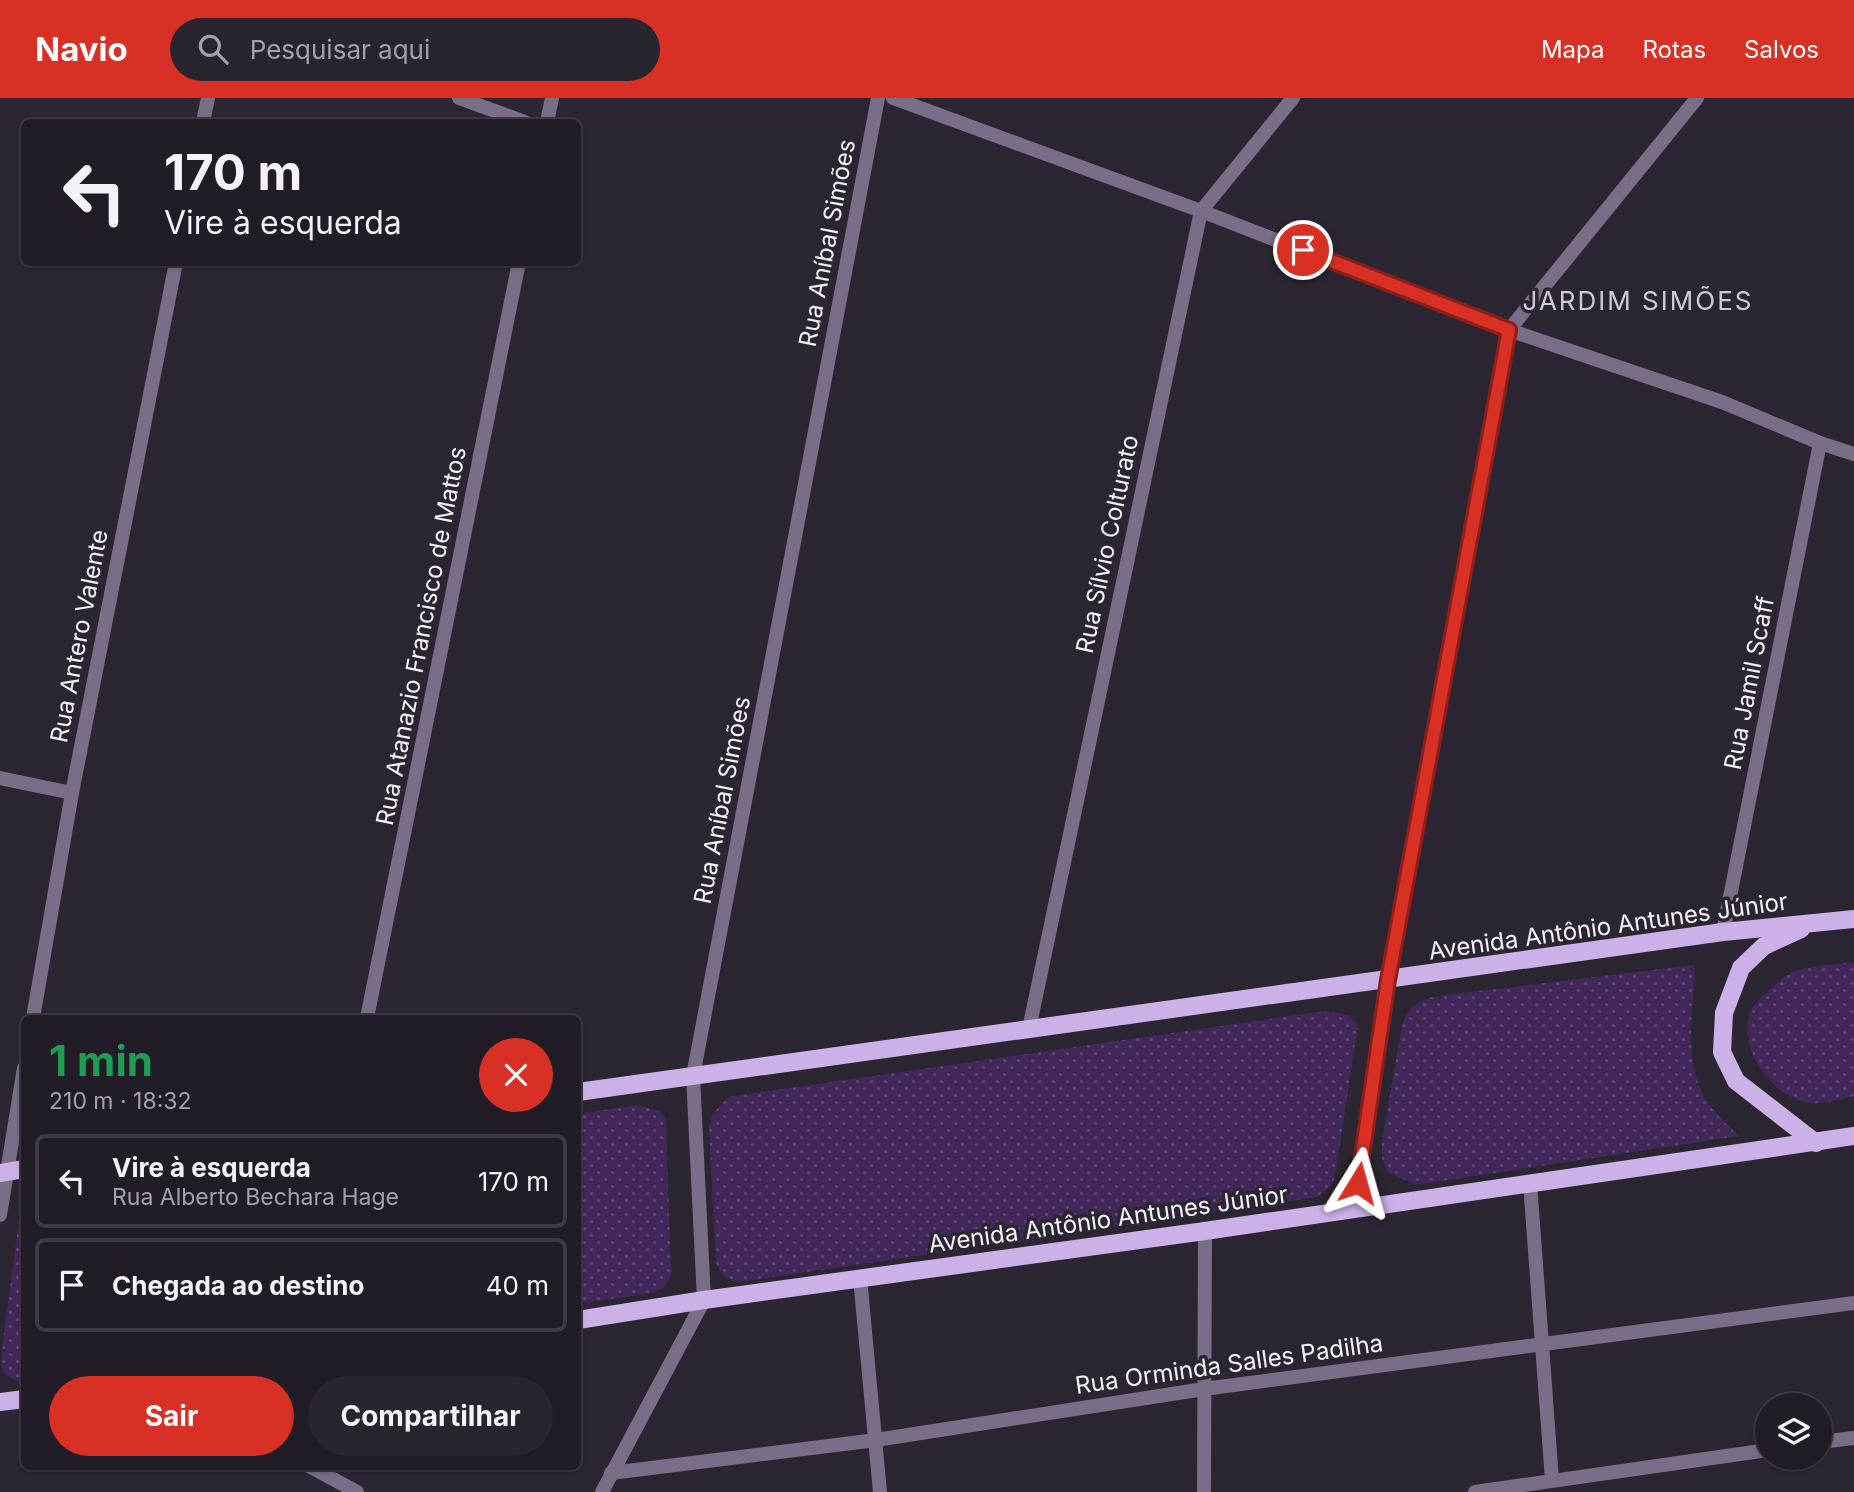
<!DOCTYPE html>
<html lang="pt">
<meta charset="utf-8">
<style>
body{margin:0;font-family:Inter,sans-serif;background:#29252e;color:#f1f3f6;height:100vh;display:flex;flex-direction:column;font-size:26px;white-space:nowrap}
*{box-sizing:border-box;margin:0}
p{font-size:23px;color:#a2a1a7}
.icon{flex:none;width:38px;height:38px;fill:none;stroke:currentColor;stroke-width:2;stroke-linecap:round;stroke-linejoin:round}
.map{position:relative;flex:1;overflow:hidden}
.drawer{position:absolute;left:21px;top:917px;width:560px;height:455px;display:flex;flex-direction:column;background:#211c26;border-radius:10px;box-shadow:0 2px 5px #0004,0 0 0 2px #3e3a43}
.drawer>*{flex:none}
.top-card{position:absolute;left:21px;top:21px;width:560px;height:147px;border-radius:10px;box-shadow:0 2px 5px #0004,0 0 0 2px #3e3a43;background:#211c26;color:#f1f3f6;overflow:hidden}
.buttons{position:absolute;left:1755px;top:1295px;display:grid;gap:14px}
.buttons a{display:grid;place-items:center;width:77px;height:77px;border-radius:50%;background:#211c26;box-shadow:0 2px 5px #0004,0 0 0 2px #3e3a43;font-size:35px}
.pin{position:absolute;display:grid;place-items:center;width:60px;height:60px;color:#fff;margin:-30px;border:4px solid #fff;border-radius:50%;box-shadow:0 2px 7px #0007}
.me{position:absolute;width:77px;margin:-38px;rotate:8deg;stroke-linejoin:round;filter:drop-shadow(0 0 5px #0008)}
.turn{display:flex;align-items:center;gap:24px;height:147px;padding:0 28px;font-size:32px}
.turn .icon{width:91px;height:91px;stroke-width:2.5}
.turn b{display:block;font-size:49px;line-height:60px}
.round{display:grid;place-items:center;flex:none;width:74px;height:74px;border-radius:37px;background:#29252e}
.summary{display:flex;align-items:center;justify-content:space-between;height:119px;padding:0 28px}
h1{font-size:42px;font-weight:700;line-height:52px;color:#1e9e55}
.cta{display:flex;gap:14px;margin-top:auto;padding:14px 28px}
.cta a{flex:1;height:80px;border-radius:42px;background:#d93025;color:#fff;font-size:28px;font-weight:700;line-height:80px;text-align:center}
.cta a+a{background:#29252e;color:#f1f3f6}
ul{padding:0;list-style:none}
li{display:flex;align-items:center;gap:21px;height:94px;margin:0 14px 10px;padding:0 14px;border:4px solid #3e3a43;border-radius:10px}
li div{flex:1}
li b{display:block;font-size:26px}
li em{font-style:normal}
header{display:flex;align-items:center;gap:42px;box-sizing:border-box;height:98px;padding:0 35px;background:#d93025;color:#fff}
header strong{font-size:33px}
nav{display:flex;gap:38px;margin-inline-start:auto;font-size:24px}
.search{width:490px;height:63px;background:#29252e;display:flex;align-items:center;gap:18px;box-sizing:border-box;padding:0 24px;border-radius:38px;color:#a2a1a7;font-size:26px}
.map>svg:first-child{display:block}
.grass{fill:url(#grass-dots)}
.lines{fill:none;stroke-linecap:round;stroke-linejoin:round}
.minor{stroke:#796d88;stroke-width:14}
.tertiary{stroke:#796d88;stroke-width:14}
.primary{stroke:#cbb1e8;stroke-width:18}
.route-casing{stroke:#8d1f18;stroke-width:18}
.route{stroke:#d93025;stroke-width:12}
.labels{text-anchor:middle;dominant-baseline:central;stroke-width:7;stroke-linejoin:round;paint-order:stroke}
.street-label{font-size:24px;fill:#f5f1f9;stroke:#2c2632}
.neighbourhood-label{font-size:26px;letter-spacing:2px;fill:#cec7d7;stroke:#2c2632}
</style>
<header>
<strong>Navio</strong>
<div class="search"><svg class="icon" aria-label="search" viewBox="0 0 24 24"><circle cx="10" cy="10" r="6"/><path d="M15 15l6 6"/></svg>Pesquisar aqui</div>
<nav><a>Mapa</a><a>Rotas</a><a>Salvos</a></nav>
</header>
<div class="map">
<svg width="1854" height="1394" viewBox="0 0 1854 1394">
<defs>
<pattern id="grass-dots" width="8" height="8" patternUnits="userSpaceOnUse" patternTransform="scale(1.75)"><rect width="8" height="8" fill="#41275a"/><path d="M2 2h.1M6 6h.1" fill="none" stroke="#5d4772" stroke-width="1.8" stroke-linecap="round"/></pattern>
</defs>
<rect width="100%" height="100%" fill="#2c2632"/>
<!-- grass -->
<g class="grass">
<path d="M1854,864V998C1837,1002 1818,1009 1801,1003C1768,993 1737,947 1751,912C1756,903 1781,881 1790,875C1800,869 1840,866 1854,864Z"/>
<path d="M1695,867C1694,911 1682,962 1706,1002C1714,1015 1728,1027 1739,1038L1416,1087L1388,1074L1382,1060V1043L1402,927C1408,909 1418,902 1437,898Z"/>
<path d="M1325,913L1349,917L1358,927L1335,1078L1332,1087L1317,1099L739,1184C726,1182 721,1177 716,1165L709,1029L713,1016L728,999Z"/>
<polygon points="638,1007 660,1014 666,1021 671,1176 665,1189 652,1195 578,1206 578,1016"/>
<path d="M24,1107V1285C16,1283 6,1279 2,1272C0,1248 16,1152 19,1121Z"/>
</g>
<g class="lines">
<!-- minor -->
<g class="minor">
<polyline points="203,24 208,0"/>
<polyline points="0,680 72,695"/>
<polyline points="1723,834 1820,345"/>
<polyline points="33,920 72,695 176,164"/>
<polyline points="367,920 519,164"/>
<polyline points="1029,931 1201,113 1293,0"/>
<polyline points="1530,1085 1552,1382"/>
<polyline points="1355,1110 1388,882 1509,232 1697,0"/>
<polyline points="0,1117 24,970"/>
<polyline points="860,1180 880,1394"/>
<polyline points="1820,1344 1854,1340"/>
<polyline points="309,1368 357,1394"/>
<polyline points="611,1375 876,1342 1204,1291 1854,1205"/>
<polyline points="602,1394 704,1202 693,978 878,0"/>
<polyline points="1204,1394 1205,1133"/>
<polyline points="1475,1394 1768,1352"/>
</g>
<!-- tertiary -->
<g class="tertiary">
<polyline points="459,0 525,24"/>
<polyline points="893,0 1201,113 1509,232 1722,304 1820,345 1854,356"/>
<polyline points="547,24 552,0"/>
</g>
<!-- primary -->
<g class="primary">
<polyline points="1801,831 1764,848 1741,870 1724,915 1722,954 1736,983 1816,1045"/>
<polyline points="578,994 1723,834 1854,821"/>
<polyline points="0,1075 24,1071"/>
<polyline points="578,1222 704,1202 1205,1133 1854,1038"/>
<polyline points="0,1304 24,1301"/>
</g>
</g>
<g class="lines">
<defs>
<polyline id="route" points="1303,152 1509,232 1388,882 1358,1085"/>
</defs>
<!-- route casing -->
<use href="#route" class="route-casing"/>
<!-- route -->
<use href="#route" class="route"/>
</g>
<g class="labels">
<!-- street labels -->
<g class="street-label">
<text transform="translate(827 145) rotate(-79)">Rua Aníbal Simões</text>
<text transform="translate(1107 446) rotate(-78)">Rua Sílvio Colturato</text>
<text transform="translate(79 538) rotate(-79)">Rua Antero Valente</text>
<text transform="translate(421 538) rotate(-79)">Rua Atanazio Francisco de Mattos</text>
<text transform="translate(1749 585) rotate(-79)">Rua Jamil Scaff</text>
<text transform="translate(722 702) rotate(-79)">Rua Aníbal Simões</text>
<text transform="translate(1608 828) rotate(-8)">Avenida Antônio Antunes Júnior</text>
<text transform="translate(1108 1121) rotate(-8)">Avenida Antônio Antunes Júnior</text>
<text transform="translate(1229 1266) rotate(-8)">Rua Orminda Salles Padilha</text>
</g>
<!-- neighbourhood labels -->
<g class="neighbourhood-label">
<text x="1638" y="202">JARDIM SIMÕES</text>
</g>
</g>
</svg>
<div class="buttons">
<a><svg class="icon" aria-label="layers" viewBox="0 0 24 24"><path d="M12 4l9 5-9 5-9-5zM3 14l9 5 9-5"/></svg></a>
</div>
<div class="pin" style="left:1303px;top:152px;background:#d93025"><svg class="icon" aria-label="arrive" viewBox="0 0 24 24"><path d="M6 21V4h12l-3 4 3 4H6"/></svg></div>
<svg class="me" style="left:1358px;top:1085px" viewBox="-20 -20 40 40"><path d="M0-17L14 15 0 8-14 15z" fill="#d93025" stroke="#fff" stroke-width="4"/></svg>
<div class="top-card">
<div class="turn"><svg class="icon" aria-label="left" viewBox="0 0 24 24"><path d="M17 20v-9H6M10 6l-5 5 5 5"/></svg><div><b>170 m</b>Vire à esquerda</div></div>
</div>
<section class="drawer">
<div class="summary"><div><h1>1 min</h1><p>210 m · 18:32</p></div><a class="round" style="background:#d93025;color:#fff"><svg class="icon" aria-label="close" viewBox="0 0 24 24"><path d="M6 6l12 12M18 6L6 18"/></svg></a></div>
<ul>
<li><svg class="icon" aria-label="left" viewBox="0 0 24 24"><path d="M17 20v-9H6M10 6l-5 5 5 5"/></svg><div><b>Vire à esquerda</b><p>Rua Alberto Bechara Hage</p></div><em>170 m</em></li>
<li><svg class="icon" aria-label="arrive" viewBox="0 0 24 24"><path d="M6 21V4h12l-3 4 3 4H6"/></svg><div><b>Chegada ao destino</b></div><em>40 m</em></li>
</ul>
<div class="cta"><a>Sair</a><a>Compartilhar</a></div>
</section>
</div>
